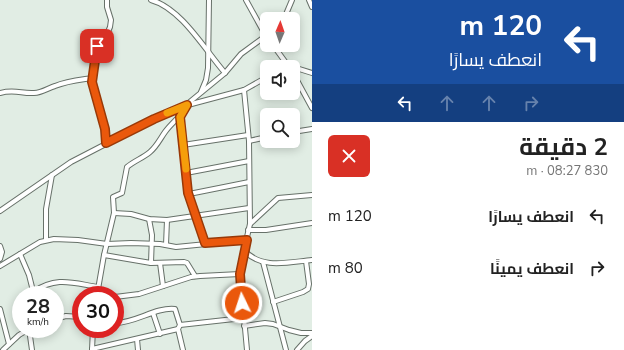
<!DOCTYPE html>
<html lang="ar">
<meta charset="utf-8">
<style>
body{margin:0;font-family:"Nunito Sans",Cairo,sans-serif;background:#f6f6f6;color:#222;direction:rtl;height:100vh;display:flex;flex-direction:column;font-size:15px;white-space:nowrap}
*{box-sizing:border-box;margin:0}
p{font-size:13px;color:#767676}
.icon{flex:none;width:22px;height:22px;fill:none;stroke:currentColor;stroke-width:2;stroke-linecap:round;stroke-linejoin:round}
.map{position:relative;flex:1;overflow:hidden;direction:ltr}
.side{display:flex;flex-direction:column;background:#fff;width:312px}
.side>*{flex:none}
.hud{background:#1a4fa0;color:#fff;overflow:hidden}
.needle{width:26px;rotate:2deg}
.controls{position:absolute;left:260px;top:12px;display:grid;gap:8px}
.controls a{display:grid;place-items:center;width:40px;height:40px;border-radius:6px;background:#fff;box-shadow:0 2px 10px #0003;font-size:20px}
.speed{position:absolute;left:12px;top:286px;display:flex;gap:8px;font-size:20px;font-weight:700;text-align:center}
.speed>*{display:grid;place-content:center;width:52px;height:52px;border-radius:50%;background:#fff;box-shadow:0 2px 10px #0003;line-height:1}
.speed small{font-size:10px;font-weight:400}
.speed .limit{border:6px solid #d22;background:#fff;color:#111}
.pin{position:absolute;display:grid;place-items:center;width:34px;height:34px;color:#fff;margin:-17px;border-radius:8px;box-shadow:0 2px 6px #0006}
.me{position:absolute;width:44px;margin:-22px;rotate:356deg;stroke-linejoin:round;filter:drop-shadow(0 0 3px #0008)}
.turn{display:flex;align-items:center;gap:14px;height:84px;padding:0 16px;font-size:18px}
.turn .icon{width:52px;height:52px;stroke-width:2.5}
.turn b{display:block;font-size:28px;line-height:34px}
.lanes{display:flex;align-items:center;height:38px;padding:0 16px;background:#0003;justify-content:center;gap:20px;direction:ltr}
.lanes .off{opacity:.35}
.round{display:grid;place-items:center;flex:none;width:42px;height:42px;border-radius:6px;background:#f6f6f6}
.head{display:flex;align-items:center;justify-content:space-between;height:68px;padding:0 16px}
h1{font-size:24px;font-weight:700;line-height:30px}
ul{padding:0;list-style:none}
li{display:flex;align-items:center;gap:12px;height:52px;padding:0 16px}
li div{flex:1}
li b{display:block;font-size:15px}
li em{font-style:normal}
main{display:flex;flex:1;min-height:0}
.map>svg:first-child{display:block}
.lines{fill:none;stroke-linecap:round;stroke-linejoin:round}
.minor-casing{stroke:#677169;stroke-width:6}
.minor{stroke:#fff;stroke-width:4}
.route-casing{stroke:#983908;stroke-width:10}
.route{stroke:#ea580c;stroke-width:7}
.slow{stroke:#f59e0b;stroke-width:7}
</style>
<main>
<section class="side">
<div class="hud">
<div class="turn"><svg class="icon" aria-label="left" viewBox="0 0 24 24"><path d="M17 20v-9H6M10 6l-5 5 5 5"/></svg><div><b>120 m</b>انعطف يسارًا</div></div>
<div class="lanes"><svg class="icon" aria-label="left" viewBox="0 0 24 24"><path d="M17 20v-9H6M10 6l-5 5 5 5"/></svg><svg class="icon off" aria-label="ahead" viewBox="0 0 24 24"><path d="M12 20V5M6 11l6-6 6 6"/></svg><svg class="icon off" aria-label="ahead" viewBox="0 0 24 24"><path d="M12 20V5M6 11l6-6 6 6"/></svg><svg class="icon off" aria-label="right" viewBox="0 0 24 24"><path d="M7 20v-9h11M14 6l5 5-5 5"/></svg></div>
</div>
<div class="head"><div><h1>2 دقيقة</h1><p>830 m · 08:27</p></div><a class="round" style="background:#d93025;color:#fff"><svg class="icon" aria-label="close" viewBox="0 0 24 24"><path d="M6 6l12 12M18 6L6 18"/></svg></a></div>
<ul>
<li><svg class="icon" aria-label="left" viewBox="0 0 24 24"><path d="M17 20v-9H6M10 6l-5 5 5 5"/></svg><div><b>انعطف يسارًا</b></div><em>120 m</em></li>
<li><svg class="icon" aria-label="right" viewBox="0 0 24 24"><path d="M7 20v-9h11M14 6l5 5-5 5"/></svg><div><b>انعطف يمينًا</b></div><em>80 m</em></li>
</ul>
</section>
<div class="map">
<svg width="312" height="350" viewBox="0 0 312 350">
<rect width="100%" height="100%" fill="#e1ede4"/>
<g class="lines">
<defs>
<g id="minor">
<path d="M151,0C181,8 205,50 225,73"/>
<polyline points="246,0 267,38"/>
<polyline points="309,0 312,7"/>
<polyline points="284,19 292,0"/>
<polyline points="273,45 289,67"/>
<polyline points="288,66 296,68 312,73"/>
<polyline points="293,73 312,108"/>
<polyline points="244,90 249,141 250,224 244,250 240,274 247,350"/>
<polyline points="201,92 206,80 208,68 209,0"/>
<path d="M0,93C15,89 22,94 34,93C42,93 48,88 55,86C67,81 79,80 92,78"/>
<polyline points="186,105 225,73 241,54 267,35"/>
<polyline points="179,117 188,193 205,243"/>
<polyline points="293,132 312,129"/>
<polyline points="249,141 267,137"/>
<polyline points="106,143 105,129 92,78 98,44 107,34 110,27 111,20 107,7 107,0"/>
<polyline points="183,145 248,135"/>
<polyline points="186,173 249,161"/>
<polyline points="189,194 249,182"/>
<polyline points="0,211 71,162 154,119 184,106 244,90 267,77"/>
<polyline points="114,213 131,214 149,219 167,220 249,208"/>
<polyline points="149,219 152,235 151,263"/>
<polyline points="250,224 278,198 312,195"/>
<polyline points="248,230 266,230 312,223"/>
<polyline points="46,240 46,209 52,175"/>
<polyline points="166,245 167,220"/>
<polyline points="0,246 2,252 0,259"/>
<path d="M244,250C261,270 289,262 312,260"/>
<polyline points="20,254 29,275 34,295"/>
<polyline points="104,255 151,263 184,262 187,263 195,276"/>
<polyline points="263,262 286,350"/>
<polyline points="160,263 163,286"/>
<polyline points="0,266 40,242 54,239 78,240 107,244 131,243 160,244 176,247 247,240"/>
<path d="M33,292C57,276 72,283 98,287"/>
<path d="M97,295L104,255L114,213L113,197L122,193L127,167C134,161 143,158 150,152C157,146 160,139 165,132C172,122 182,116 187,105"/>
<polyline points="115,297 139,294 191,277 200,276 240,274"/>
<polyline points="273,302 303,292 308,289 309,284 306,261"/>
<polyline points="0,309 9,344"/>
<polyline points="153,313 160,334"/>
<polyline points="55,319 66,316 81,317"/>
<path d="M115,323C136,323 155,307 175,309L180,325L178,329L183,350"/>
<polyline points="180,325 243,318"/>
<polyline points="244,326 265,323 273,324 289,330 301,333 312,333"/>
<polyline points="29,329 32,350"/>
<polyline points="137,339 138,350"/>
<polyline points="92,349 178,329"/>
<polyline points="3,350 19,335 29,329"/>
<polyline points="92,350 93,329"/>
<polyline points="297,350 305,341 312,336"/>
</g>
</defs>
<!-- minor casing -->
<use href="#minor" class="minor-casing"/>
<!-- minor -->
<use href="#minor" class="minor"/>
</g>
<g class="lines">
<defs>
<polyline id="route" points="97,46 92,82 105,129 106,143 154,119 187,105 180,117 188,193 205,243 247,240 240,274 242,303"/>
</defs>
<!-- route casing -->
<use href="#route" class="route-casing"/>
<!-- route -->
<use href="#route" class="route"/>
<!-- slow -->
<polyline class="slow" points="167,113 187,105 180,117 186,169"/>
</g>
</svg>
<div class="controls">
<a><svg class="needle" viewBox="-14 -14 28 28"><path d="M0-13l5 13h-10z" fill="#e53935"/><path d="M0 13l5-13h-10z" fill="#767676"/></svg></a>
<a><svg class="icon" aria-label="sound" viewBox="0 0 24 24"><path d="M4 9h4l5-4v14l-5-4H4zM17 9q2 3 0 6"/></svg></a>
<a><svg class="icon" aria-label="search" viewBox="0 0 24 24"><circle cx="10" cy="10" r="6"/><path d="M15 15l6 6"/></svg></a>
</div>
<div class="speed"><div>28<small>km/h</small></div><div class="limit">30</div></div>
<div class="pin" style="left:97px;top:46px;background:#d93025"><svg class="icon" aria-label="arrive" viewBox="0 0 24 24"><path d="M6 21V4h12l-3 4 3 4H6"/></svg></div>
<svg class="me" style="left:242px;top:303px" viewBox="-20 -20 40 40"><circle r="17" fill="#ea580c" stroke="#fff" stroke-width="3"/><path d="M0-11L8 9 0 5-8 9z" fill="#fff"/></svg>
</div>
</main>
